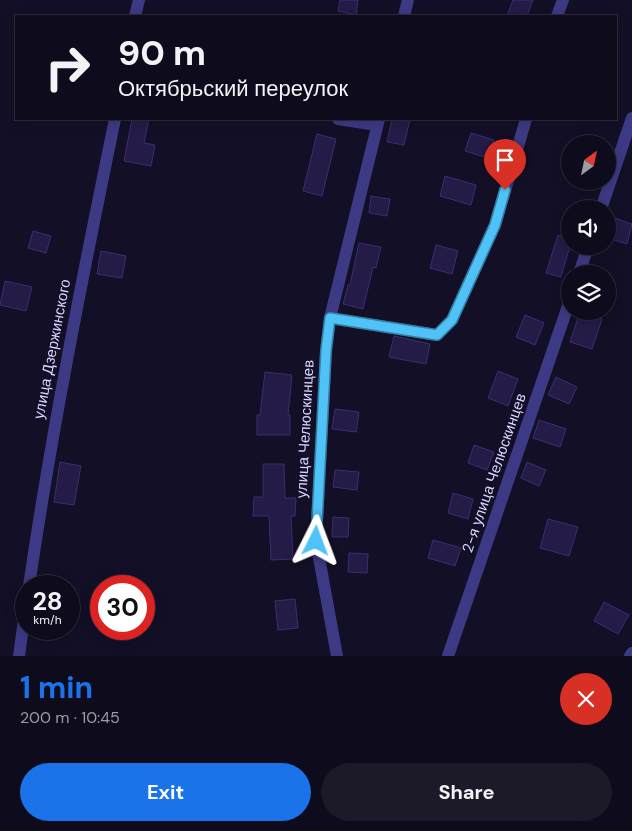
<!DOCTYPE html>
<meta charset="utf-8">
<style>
body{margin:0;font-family:"DM Sans",sans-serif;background:#1c1929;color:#f1f3f6;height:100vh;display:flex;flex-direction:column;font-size:19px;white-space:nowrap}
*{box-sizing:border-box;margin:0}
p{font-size:16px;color:#9b9ba3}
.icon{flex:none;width:28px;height:28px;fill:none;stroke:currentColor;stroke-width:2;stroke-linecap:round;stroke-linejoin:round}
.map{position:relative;height:656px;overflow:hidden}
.side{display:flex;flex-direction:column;background:#0e0b1c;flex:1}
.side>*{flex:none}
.top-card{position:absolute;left:15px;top:15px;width:602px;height:105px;border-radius:0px;box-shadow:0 2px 12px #0003,0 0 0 1px #2e2b3b;background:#0e0b1c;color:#f1f3f6;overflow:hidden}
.needle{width:32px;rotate:33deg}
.fabs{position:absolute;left:561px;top:135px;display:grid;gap:10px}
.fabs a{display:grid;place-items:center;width:55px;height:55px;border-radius:50%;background:#0e0b1c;box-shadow:0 2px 12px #0003,0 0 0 1px #2e2b3b;font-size:25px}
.speed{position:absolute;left:15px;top:575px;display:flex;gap:10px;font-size:25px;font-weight:700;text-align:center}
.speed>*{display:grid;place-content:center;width:65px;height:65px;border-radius:50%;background:#0e0b1c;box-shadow:0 2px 12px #0003,0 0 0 1px #2e2b3b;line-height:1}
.speed small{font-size:12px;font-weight:400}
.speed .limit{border:8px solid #d22;background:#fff;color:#111}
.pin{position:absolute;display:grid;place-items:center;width:42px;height:42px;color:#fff;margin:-51px -21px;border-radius:50% 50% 50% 0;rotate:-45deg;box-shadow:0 0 5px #0007}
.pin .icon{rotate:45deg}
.me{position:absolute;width:55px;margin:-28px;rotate:3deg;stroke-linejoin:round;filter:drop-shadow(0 0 4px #0008)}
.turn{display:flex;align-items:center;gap:18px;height:105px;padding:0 20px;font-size:22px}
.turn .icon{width:65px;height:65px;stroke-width:2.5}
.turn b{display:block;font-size:35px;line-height:42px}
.round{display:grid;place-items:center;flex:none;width:52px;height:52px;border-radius:26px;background:#1c1929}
.head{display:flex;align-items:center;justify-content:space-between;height:85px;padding:0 20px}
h1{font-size:30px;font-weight:700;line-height:38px;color:#1a73e8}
.primary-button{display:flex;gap:10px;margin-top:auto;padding:10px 20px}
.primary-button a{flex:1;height:58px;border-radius:30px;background:#1a73e8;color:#fff;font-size:20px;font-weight:700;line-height:58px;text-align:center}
.primary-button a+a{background:#1c1929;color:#f1f3f6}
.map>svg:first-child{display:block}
.building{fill:#241b47;stroke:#3b2d73}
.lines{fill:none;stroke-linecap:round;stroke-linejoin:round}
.street{stroke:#3d3a85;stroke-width:12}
.route-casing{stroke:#337fa1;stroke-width:12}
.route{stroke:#4fc3f7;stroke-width:9}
.labels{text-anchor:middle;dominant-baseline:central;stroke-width:4;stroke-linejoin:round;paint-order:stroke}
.street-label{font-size:15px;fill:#d9d4ff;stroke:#130f26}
</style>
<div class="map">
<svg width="632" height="656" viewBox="0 0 632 656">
<rect width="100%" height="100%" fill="#130f26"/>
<!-- building -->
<g class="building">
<polygon points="340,0 358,0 356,15 338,11"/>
<polygon points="513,0 533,0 527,16 507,16"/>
<polygon points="132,119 149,119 144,143 155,145 151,166 124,161"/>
<polygon points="392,119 410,119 404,145 387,142"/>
<polygon points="471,133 494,140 488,158 465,151"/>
<polygon points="317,134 336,139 322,196 303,191"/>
<polygon points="445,176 476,185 471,205 440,196"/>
<polygon points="371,196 390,199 387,216 369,213"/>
<polygon points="615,218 632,224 627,244 608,238"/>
<polygon points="33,231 51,236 46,253 28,248"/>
<polygon points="558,235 570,239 570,246 561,277 546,273"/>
<polygon points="359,243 381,247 376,268 373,267 363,309 343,304 348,285 350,285"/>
<polygon points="436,245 458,251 452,274 430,268"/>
<polygon points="101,251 126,256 122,278 97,274"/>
<polygon points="5,281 32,287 26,311 0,305"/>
<polygon points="580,312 602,319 592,349 570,342"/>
<polygon points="525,315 544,323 535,345 516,337"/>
<polygon points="394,336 430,344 426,364 389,357"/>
<polygon points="498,371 518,379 508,406 488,398"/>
<polygon points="265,372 292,375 288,415 290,415 290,435 257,435 257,415 260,415"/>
<polygon points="556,377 577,387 569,404 548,395"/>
<polygon points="335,409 359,412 356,432 332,429"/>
<polygon points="539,420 566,429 560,447 533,438"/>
<polygon points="474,445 494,452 487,470 468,463"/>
<polygon points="60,462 81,466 74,505 54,502"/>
<polygon points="527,462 546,470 539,486 521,478"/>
<polygon points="263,464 284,464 285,498 296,498 295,516 291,516 293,559 271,560 269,516 253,516 254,497 263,497"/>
<polygon points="335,470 359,472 357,490 333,487"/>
<polygon points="453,493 473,499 468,519 448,513"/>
<polygon points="333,517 349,518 348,537 332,537"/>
<polygon points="548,519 578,527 569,556 540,548"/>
<polygon points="433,540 461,548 455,566 428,558"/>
<polygon points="349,553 368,554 367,573 348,572"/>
<polygon points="295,599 298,628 278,630 275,601"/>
<polygon points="604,602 629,615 618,634 594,621"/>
</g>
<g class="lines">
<!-- street -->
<g class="street">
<polyline points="135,16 139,0"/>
<polyline points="404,16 408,0"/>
<polyline points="557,16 563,0"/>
<polyline points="338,119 377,125"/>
<polyline points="601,209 632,118"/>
<polyline points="579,274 588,246"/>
<polyline points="330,318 437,335 452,320 495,225 526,119"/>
<path d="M29,586C52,429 83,274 115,119"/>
<polyline points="19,656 26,605"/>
<polyline points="337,656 316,541 326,351 330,318 379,119"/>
<polyline points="448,656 570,300"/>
<polyline points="630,656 632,653"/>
</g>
</g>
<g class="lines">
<defs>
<polyline id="route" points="316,541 326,351 330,318 437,335 452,320 495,225 505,190"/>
</defs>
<!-- route casing -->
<use href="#route" class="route-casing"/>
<!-- route -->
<use href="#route" class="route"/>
</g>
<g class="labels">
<!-- street labels -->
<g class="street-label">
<text transform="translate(52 349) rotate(-79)">улица Дзержинского</text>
<text transform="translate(305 429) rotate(-87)">улица Челюскинцев</text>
<text transform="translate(494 473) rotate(-71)">2-я улица Челюскинцев</text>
</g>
</g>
</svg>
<div class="fabs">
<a><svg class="needle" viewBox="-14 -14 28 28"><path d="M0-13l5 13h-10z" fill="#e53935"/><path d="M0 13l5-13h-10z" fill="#9b9ba3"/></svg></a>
<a><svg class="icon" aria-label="sound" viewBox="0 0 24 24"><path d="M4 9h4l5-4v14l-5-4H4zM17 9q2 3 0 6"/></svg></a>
<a><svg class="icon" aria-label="layers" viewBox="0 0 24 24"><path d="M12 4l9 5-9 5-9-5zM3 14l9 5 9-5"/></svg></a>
</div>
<div class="speed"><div>28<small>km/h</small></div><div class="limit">30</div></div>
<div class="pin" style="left:505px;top:190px;background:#d93025"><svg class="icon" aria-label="arrive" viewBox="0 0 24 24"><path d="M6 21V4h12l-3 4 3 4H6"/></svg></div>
<svg class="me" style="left:316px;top:541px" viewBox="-20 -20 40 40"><path d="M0-17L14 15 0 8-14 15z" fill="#4fc3f7" stroke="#fff" stroke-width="4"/></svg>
<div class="top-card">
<div class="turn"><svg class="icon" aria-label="right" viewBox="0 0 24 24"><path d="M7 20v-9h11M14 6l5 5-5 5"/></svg><div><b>90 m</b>Октябрьский переулок</div></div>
</div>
</div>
<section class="side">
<div class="head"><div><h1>1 min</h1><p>200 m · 10:45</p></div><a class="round" style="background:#d93025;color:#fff"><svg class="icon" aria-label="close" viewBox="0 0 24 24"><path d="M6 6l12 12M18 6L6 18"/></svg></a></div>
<div class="primary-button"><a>Exit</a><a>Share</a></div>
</section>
